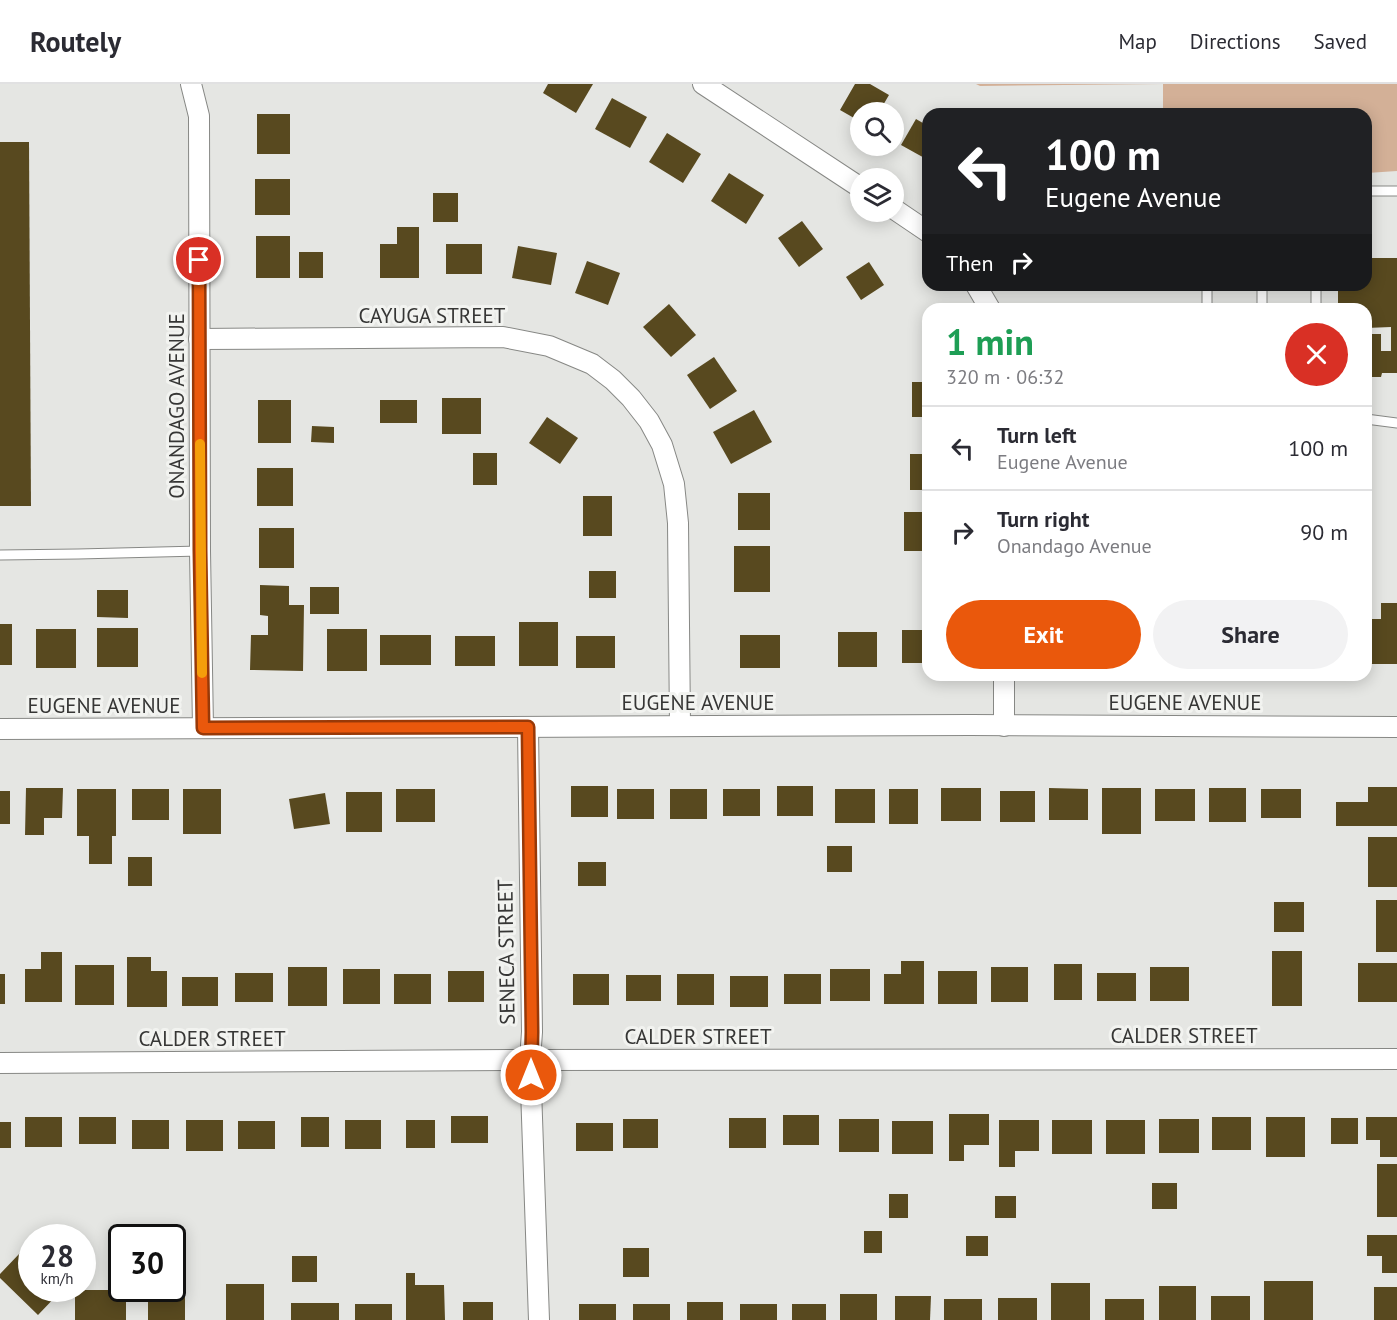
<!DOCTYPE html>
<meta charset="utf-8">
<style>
body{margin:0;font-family:"PT Sans",sans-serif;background:#f2f2f3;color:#2b2b33;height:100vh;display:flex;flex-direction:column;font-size:22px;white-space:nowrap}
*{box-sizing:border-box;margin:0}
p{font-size:20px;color:#7c7c81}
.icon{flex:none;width:33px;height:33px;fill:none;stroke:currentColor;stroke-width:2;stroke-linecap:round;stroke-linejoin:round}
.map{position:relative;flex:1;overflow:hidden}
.drawer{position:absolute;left:922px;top:219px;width:450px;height:378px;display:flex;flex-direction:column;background:#fff;border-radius:18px;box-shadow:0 3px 15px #0003}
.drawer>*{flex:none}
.hud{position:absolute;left:922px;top:24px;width:450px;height:183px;border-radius:18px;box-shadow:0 3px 15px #0003;background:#202124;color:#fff;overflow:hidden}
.buttons{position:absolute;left:850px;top:18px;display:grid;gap:12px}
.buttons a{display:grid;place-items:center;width:54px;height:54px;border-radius:50%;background:#fff;box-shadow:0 3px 15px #0003;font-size:30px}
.speed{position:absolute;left:18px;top:1140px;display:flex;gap:12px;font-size:30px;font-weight:700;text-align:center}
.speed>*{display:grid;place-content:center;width:78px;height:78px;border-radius:50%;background:#fff;box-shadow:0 3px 15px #0003;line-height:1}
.speed small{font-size:15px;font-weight:400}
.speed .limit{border:3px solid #111;border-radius:9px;background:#fff;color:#111}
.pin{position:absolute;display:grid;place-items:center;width:51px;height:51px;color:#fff;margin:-26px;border:3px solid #fff;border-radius:50%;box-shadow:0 2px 6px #0007}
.me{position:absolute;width:66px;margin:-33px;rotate:0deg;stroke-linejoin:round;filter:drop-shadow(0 0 4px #0008)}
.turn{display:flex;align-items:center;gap:21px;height:126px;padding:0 24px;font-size:27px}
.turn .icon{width:78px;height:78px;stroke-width:2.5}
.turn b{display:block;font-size:42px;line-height:51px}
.then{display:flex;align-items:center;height:57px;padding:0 24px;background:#0003;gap:12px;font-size:22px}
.round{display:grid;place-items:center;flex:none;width:63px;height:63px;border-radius:32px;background:#f2f2f3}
.summary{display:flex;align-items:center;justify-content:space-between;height:102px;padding:0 24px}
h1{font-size:36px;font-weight:700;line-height:45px;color:#1e9e55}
.button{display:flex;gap:12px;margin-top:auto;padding:12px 24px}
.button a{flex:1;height:69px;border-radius:36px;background:#ea580c;color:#fff;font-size:24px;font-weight:700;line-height:69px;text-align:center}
.button a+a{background:#f2f2f3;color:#2b2b33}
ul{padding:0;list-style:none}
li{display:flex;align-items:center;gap:18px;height:84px;padding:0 24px;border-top:2px solid #e1e1e2}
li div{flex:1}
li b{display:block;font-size:22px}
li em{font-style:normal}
header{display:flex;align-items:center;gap:36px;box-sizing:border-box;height:84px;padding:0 30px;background:#fff;border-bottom:2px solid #e1e1e2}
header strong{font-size:28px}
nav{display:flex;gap:33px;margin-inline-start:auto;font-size:21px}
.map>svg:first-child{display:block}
.green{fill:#d3b097}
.building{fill:#58491f}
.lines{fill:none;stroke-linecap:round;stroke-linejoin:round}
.service-casing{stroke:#878885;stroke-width:11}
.minor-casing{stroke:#878885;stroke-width:22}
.service{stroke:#fff;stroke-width:9}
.minor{stroke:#fff;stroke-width:20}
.route-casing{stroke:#983908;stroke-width:15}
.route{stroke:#ea580c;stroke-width:10}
.slow{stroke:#f59e0b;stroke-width:10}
.labels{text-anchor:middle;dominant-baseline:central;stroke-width:6;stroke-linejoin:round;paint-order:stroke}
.street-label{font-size:21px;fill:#363635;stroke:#f2f3f0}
</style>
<header>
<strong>Routely</strong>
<nav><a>Map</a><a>Directions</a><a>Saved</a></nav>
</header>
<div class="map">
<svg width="1397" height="1236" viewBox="0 0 1397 1236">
<rect width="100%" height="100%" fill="#e5e6e3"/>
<!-- green -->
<polygon class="green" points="976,0 1397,0 1397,87 1367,89 1366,30 1163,30 1163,0 980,2"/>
<!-- building -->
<g class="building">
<polygon points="548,0 593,0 576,29 543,9"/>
<polygon points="855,0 870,0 889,11 879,28 861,28 861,38 840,26"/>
<polygon points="612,14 647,33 630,64 595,45"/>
<rect x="257" y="30" width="33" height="40"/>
<polygon points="916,35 928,42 928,76 901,61"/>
<polygon points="667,49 701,70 683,99 649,78"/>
<polygon points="0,58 29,58 31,422 0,422"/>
<polygon points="729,89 764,111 746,140 711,117"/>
<rect x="255" y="95" width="35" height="36"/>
<rect x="433" y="109" width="25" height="29"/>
<polygon points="802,137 823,165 799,183 778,154"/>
<polygon points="397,143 419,143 419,194 380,194 380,160 397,160"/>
<rect x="256" y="152" width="34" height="42"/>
<rect x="446" y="160" width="36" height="30"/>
<polygon points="518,162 557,169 551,201 512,194"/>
<rect x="299" y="168" width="24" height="26"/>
<polygon points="1366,174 1397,174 1397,289 1382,289 1381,293 1366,293 1366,250 1381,250 1381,267 1391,267 1391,243 1366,244 1366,225 1338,225 1338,201 1366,201"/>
<polygon points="587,177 620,189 608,221 575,209"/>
<polygon points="869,178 884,201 861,216 846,193"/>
<polygon points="669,220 696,251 671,273 643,243"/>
<polygon points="714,273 737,307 710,325 687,291"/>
<rect x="912" y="298" width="16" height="35"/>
<rect x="442" y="314" width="39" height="36"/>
<rect x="258" y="316" width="33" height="43"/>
<rect x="380" y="316" width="37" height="23"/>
<polygon points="754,326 772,358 731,380 713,348"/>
<polygon points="547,333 578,354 560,380 529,359"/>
<polygon points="312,342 334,343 334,359 311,358"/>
<rect x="473" y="369" width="24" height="32"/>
<rect x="910" y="370" width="18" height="36"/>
<rect x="257" y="384" width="36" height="38"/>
<rect x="738" y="409" width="32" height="37"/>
<rect x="583" y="412" width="29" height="40"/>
<rect x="904" y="428" width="24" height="39"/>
<rect x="259" y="444" width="35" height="40"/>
<rect x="734" y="462" width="36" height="46"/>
<rect x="589" y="487" width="27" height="27"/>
<polygon points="260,501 289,502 289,521 304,521 303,587 250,586 251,551 268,551 268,532 260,531"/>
<rect x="310" y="503" width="29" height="27"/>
<polygon points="97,506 128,506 128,534 97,533"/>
<polygon points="1381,519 1397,519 1397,580 1369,580 1369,535 1381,535"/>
<rect x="519" y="538" width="39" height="44"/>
<rect x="0" y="540" width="12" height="41"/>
<rect x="97" y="544" width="41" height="39"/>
<rect x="36" y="545" width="40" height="39"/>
<rect x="327" y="545" width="40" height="42"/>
<rect x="902" y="546" width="26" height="33"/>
<rect x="838" y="548" width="39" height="35"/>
<rect x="380" y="551" width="51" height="30"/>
<rect x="740" y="551" width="40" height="33"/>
<rect x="455" y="552" width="40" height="30"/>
<rect x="576" y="552" width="39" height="32"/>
<rect x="571" y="702" width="37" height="31"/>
<rect x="777" y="702" width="36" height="30"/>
<polygon points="1368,703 1397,703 1397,742 1336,742 1336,718 1368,718"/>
<polygon points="26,704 63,704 62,734 44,734 44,751 25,751"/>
<rect x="941" y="704" width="40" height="33"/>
<polygon points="1049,704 1088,705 1088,736 1049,736"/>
<rect x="1102" y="704" width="39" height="46"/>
<rect x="1209" y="704" width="37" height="34"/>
<polygon points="77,705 116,705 116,752 112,752 112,780 89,780 89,752 77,752"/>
<rect x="132" y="705" width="37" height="31"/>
<rect x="183" y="705" width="38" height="45"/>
<rect x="396" y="705" width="39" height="33"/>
<rect x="617" y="705" width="37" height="30"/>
<rect x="670" y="705" width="37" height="30"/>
<rect x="723" y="705" width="37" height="27"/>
<rect x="835" y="705" width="40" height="34"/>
<rect x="889" y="705" width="29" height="35"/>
<rect x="1155" y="705" width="40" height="32"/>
<rect x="1261" y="705" width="40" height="29"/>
<rect x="0" y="707" width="10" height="33"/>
<rect x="1000" y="707" width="35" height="31"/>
<rect x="346" y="708" width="36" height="40"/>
<polygon points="325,709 330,740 294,745 289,715"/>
<rect x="1368" y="753" width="29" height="50"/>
<rect x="827" y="762" width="25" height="26"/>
<rect x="128" y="773" width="24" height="29"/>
<rect x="578" y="778" width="28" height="24"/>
<rect x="1376" y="816" width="21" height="52"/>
<rect x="1274" y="818" width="30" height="30"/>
<rect x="1272" y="867" width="30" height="55"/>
<polygon points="41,868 62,868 62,918 25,918 25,885 41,885"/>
<polygon points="127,873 151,873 151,887 167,887 167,923 127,923"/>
<polygon points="901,877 924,877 924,920 884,920 884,890 901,890"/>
<rect x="1358" y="879" width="39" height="39"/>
<rect x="1054" y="880" width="28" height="36"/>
<rect x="75" y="881" width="39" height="40"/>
<rect x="288" y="883" width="39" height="39"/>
<rect x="991" y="883" width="37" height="35"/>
<rect x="1150" y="883" width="39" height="34"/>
<rect x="343" y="885" width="37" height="35"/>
<rect x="830" y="885" width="40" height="32"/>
<rect x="448" y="887" width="36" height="31"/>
<rect x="938" y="887" width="39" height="33"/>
<rect x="235" y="889" width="38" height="29"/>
<rect x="1097" y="889" width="39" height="28"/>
<rect x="0" y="890" width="5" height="30"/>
<rect x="394" y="890" width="37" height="30"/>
<rect x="573" y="890" width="36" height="31"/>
<rect x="677" y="890" width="37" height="31"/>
<rect x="784" y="890" width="37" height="30"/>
<rect x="626" y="891" width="35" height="26"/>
<rect x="730" y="892" width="38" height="31"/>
<rect x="182" y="893" width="36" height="29"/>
<polygon points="949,1030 989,1030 989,1061 964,1061 964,1077 949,1077"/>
<rect x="783" y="1031" width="36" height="30"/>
<rect x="451" y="1032" width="37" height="27"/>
<rect x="25" y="1033" width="37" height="30"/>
<rect x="79" y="1033" width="37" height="27"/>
<rect x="301" y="1033" width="28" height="30"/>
<rect x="1212" y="1033" width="39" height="33"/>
<rect x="1266" y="1033" width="39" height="40"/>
<polygon points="1366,1033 1397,1033 1397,1073 1380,1073 1380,1056 1366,1056"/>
<rect x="729" y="1034" width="37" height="30"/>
<rect x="1331" y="1034" width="27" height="26"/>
<rect x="623" y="1035" width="35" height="29"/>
<rect x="839" y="1035" width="40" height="33"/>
<rect x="1159" y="1035" width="40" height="34"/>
<rect x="132" y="1036" width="37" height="29"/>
<rect x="186" y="1036" width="37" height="31"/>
<rect x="345" y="1036" width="36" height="29"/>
<rect x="406" y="1036" width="29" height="28"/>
<polygon points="999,1036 1039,1036 1039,1067 1015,1067 1015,1083 999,1083"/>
<rect x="1052" y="1036" width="40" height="34"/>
<rect x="1106" y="1036" width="39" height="34"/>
<rect x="238" y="1037" width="37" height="28"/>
<rect x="892" y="1037" width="41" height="33"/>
<rect x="0" y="1038" width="11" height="26"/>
<rect x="576" y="1039" width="37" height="28"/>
<rect x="1377" y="1080" width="20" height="53"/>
<rect x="1152" y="1099" width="25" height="26"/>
<rect x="889" y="1110" width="19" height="24"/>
<rect x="995" y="1112" width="21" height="22"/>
<rect x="864" y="1147" width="18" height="22"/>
<polygon points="1367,1151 1397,1151 1397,1189 1382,1189 1382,1172 1367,1172"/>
<rect x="966" y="1152" width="22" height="20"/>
<rect x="623" y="1164" width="26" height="29"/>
<polygon points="20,1169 32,1181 32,1204 56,1204 60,1208 38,1231 0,1194 0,1190"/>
<rect x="292" y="1172" width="25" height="26"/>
<polygon points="406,1189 415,1189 415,1201 444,1201 445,1236 406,1236"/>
<rect x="1264" y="1197" width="49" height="39"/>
<rect x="1051" y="1199" width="39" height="37"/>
<rect x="226" y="1200" width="38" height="36"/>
<rect x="1159" y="1202" width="37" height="34"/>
<rect x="1374" y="1203" width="23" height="33"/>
<rect x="75" y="1206" width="51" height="30"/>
<polygon points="185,1207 185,1236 148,1236 148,1208"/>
<rect x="840" y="1210" width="37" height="26"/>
<polygon points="895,1212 931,1212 930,1236 895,1236"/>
<rect x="1211" y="1212" width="39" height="24"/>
<rect x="998" y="1214" width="39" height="22"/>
<rect x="944" y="1215" width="38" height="21"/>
<rect x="1105" y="1215" width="39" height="21"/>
<rect x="463" y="1218" width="30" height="18"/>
<rect x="687" y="1218" width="36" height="18"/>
<rect x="291" y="1219" width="48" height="17"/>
<rect x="355" y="1220" width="37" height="16"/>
<rect x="579" y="1220" width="37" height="16"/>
<rect x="633" y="1220" width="37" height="16"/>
<rect x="740" y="1220" width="37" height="16"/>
<rect x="792" y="1220" width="34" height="16"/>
</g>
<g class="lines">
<defs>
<g id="service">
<polyline points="1366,107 1397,107"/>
<polyline points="1262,201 1262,225"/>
<polyline points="1316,201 1316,225"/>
<polyline points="1207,225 1207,201"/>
<polyline points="1366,335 1397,339"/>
<polyline points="0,471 78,470 200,467"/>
</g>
<g id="minor">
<polyline points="191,0 199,32 200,467 203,644"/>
<polyline points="703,0 861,104"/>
<polyline points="894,125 928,148"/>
<polyline points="976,201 990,225"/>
<polyline points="199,255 503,253 549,262 592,280 613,296 631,314 649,337 662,361 674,400 678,439 680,642"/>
<polyline points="1004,591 1004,642"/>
<polyline points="528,643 532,948 530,976 539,1236"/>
<polyline points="0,645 970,641 1397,643"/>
<polyline points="0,979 530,976 1397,975"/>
</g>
</defs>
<!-- service casing -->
<use href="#service" class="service-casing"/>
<!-- minor casing -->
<use href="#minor" class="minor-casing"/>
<!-- service -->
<use href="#service" class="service"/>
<!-- minor -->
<use href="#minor" class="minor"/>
</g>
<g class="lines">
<defs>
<polyline id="route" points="199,176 200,467 203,644 528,643 532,948 531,991"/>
</defs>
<!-- route casing -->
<use href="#route" class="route-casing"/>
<!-- route -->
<use href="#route" class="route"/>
<!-- slow -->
<polyline class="slow" points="200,360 202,589"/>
</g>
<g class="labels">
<!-- street labels -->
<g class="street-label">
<text x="432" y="231">CAYUGA STREET</text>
<text transform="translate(176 322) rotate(-90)">ONANDAGO AVENUE</text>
<text x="698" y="618">EUGENE AVENUE</text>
<text x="1185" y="618">EUGENE AVENUE</text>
<text x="104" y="621">EUGENE AVENUE</text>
<text transform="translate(506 868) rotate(-91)">SENECA STREET</text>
<text x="1184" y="951">CALDER STREET</text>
<text x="698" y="952">CALDER STREET</text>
<text x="212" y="954">CALDER STREET</text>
</g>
</g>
</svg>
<div class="buttons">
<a><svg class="icon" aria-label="search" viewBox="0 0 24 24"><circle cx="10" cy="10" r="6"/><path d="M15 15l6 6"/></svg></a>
<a><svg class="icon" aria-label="layers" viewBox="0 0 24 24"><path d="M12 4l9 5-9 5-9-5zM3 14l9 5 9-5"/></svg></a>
</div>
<div class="speed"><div>28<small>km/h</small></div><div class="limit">30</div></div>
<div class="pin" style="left:199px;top:176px;background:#d93025"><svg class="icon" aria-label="arrive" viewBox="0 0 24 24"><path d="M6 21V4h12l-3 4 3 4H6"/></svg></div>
<svg class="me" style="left:531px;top:991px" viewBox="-20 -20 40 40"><circle r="17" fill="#ea580c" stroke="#fff" stroke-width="3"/><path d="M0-11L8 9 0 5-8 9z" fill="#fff"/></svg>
<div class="hud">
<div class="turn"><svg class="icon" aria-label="left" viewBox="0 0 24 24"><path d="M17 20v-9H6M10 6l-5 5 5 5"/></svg><div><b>100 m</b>Eugene Avenue</div></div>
<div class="then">Then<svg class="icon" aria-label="right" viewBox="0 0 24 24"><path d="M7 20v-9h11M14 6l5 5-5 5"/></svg></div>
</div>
<section class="drawer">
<div class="summary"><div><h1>1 min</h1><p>320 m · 06:32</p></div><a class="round" style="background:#d93025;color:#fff"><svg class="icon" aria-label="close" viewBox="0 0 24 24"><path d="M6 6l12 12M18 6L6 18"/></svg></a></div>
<ul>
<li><svg class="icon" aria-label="left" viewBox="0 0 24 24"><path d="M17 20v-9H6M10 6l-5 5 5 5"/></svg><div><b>Turn left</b><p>Eugene Avenue</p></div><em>100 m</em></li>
<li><svg class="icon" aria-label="right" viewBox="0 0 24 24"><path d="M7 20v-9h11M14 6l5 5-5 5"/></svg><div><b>Turn right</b><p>Onandago Avenue</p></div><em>90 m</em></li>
</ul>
<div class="button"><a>Exit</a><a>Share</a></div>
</section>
</div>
